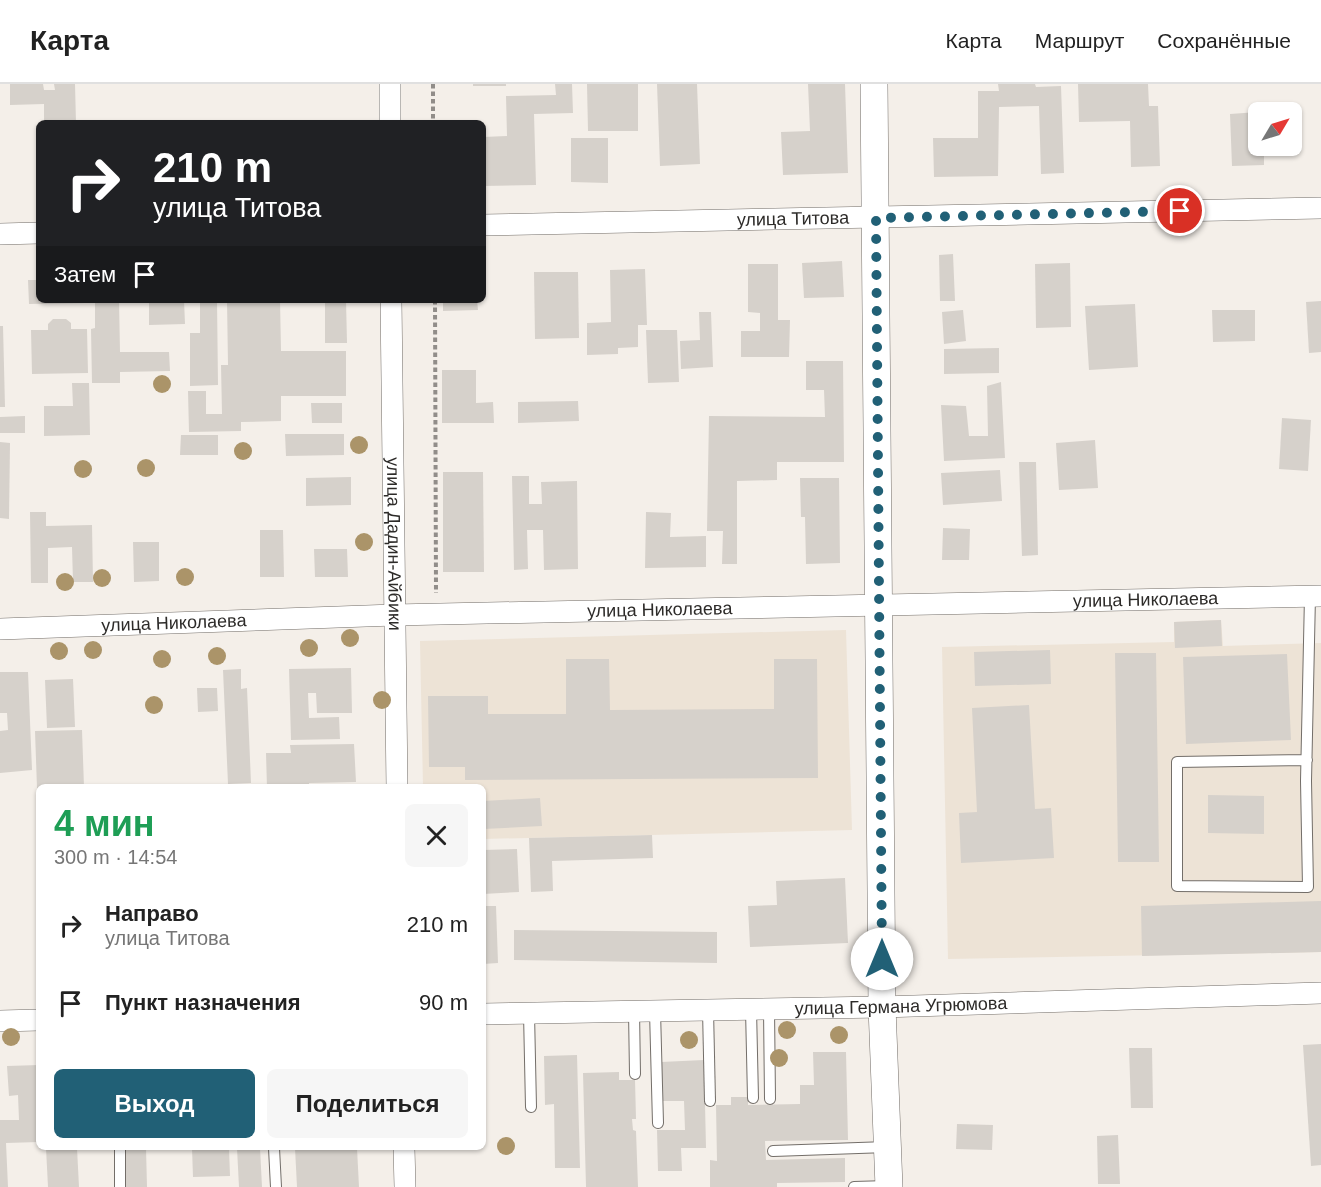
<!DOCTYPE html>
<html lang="ru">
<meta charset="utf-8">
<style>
body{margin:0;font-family:Arial,sans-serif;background:#f6f6f6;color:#222;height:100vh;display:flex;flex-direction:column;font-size:22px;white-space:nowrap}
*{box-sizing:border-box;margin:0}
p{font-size:20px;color:#767676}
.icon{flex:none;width:33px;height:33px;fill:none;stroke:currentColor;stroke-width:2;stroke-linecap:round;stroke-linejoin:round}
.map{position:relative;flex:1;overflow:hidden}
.details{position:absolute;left:36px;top:700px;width:450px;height:366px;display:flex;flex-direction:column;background:#fff;border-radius:9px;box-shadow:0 2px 4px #0004}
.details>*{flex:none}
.top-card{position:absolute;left:36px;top:36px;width:450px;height:183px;border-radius:9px;box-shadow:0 2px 4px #0004;background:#202124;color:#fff;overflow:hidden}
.needle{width:39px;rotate:52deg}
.controls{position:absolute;left:1248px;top:18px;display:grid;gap:12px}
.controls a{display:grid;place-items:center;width:54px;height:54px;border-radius:9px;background:#fff;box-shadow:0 2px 4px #0004;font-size:30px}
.pin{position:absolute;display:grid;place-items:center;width:51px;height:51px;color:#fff;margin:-26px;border:3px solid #fff;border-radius:50%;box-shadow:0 2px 6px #0007}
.me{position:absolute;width:66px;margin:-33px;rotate:0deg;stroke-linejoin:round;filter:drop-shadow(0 0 4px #0008)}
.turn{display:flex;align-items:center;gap:21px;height:126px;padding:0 18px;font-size:27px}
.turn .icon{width:78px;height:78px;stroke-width:2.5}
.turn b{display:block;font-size:42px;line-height:51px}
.then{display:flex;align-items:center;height:57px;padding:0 18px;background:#0003;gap:12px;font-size:22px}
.round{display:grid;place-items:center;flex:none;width:63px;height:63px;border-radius:9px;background:#f6f6f6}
.summary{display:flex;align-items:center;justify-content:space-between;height:102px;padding:0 18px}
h1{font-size:36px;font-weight:700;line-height:45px;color:#1e9e55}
.cta{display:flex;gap:12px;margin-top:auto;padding:12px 18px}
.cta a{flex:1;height:69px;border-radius:9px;background:#216076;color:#fff;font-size:24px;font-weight:700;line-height:69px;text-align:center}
.cta a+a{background:#f6f6f6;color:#222}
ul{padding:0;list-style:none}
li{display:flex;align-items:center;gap:18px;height:78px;padding:0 18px}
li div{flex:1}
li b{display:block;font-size:22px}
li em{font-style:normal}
header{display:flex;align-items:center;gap:36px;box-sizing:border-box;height:84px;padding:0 30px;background:#fff;border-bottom:2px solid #e0e0e0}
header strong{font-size:28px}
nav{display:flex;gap:33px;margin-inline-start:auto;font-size:21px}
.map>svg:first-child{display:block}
.built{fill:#ede3d6}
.building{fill:#d6d1cb}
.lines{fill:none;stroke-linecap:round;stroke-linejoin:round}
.service-casing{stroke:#736e69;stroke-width:12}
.minor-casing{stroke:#736e69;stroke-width:22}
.tertiary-casing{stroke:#736e69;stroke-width:28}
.path{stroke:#918d89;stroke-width:4;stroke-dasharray:4.5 3;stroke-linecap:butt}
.service{stroke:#fff;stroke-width:10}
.minor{stroke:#fff;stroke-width:21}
.tertiary{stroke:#fff;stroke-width:27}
.tree{fill:#ab9469}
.route{stroke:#216076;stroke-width:10;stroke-dasharray:0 18}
.labels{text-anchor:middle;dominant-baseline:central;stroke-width:4.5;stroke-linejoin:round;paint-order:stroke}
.street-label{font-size:18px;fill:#2d2b29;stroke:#fefdfc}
</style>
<header>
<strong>Карта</strong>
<nav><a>Карта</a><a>Маршрут</a><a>Сохранённые</a></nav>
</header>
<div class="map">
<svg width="1321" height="1103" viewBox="0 0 1321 1103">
<rect width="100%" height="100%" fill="#f4efe9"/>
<!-- built -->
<g class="built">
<polygon points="1221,536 1223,562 1321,559 1321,868 948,875 942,563 1174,558 1174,538"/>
<polygon points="846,546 852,746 483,755 483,704 423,703 420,557"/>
</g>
<!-- building -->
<g class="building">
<polygon points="10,0 43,0 44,6 55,6 54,0 75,0 76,39 44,39 44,20 10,21"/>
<rect x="473" y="0" width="33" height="2"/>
<polygon points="555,0 572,0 573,29 534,30 536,101 483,102 483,53 507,52 506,12 556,11"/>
<polygon points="587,0 638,0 638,47 588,47"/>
<polygon points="657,0 697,0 700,80 660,82"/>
<polygon points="808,0 845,0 848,89 783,91 781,48 810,47"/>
<polygon points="998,0 1035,0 1036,3 1061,2 1064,89 1041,90 1039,22 999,23 998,92 934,93 933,54 978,54 978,7 999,7"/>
<polygon points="1078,0 1148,0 1149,22 1158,22 1160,82 1131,83 1130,37 1079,38"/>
<polygon points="1258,28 1258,62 1264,62 1264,81 1232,82 1230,30"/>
<polygon points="571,54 608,54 608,99 571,98"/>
<polygon points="953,170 955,217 940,217 939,171"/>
<polygon points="842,177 844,213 804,214 802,179"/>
<polygon points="1070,179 1071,243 1036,244 1035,180"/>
<polygon points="748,180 778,180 778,236 790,236 789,273 741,273 741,247 760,247 760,229 748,228"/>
<polygon points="645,185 647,241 638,241 638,263 618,264 618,270 587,271 587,239 611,238 610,186"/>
<polygon points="534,188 578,188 579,254 535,255"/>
<polygon points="28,196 39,196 39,216 85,216 85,219 29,220"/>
<polygon points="95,216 119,216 120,268 169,268 170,287 120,288 120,299 92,299 91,245 95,244"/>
<polygon points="149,216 184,216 185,240 149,241"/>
<polygon points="200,216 217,216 218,301 190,302 190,249 200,249"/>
<polygon points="227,216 280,216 281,267 346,267 346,312 281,312 281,337 241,338 241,347 189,348 188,307 206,307 206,330 222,330 221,281 228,281"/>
<polygon points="325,216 346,216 347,259 325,259"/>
<polygon points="443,216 477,216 478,226 443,227"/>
<polygon points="1321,217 1321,268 1309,269 1306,218"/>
<polygon points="1135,220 1138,283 1089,286 1085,222"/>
<polygon points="963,226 966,257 944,260 942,228"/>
<polygon points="1212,226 1255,226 1255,257 1213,258"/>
<polygon points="699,228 711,228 713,283 681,285 680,257 700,256"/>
<polygon points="53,235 66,235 71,239 71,245 87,245 88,289 32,290 31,246 48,246 48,240"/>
<polygon points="0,242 3,242 5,323 0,323"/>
<polygon points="646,246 677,246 679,298 648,299"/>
<polygon points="999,264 999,289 944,290 944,265"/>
<polygon points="806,277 843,277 844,378 777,378 777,396 737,397 737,480 722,480 723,447 707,447 709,332 825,333 824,306 806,306"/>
<polygon points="442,286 476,286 476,319 493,318 494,339 442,339"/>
<polygon points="1001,298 1005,374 944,377 941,321 966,322 969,352 988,352 987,302"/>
<polygon points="72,299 89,299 90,351 44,352 44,322 73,322"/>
<polygon points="578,317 579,337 518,339 518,318"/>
<polygon points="311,319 342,319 342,339 312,339"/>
<polygon points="25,332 25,349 0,349 0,333"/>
<polygon points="1282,334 1311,336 1308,387 1279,385"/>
<polygon points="285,350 344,350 344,371 286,372"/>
<polygon points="181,351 218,351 218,371 180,371"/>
<polygon points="1095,356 1098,404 1059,406 1056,359"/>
<polygon points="0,358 10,359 9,435 0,434"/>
<polygon points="1019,378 1036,378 1038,471 1022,472"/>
<polygon points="1000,386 1002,417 943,421 941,389"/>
<polygon points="443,388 483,388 484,488 443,488"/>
<polygon points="512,392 529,392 529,420 542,420 541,398 577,397 578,485 544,486 543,446 527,446 528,485 514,486"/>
<polygon points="351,393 351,421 306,422 306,394"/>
<polygon points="800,394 839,394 840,479 806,480 805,433 801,433"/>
<polygon points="30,428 46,428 46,442 92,441 93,498 73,498 72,463 48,464 48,499 31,499"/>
<polygon points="646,428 671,429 670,453 706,452 706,483 645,484"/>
<polygon points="943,444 970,445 969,476 942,476"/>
<polygon points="260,446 283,446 284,493 260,493"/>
<polygon points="133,458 159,458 159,497 134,498"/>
<polygon points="314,465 347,465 348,493 315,493"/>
<polygon points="1221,536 1222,562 1175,564 1174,538"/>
<polygon points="1050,566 1051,600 975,602 974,568"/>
<polygon points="1115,569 1156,569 1159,778 1118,778"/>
<polygon points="1287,570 1291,656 1186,660 1183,573"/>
<polygon points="566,575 609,575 610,626 774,625 774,575 817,575 818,694 465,696 465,683 429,683 428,612 488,612 488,630 566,630"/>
<polygon points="351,584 352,629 317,629 316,609 308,609 309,634 339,633 340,655 291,656 289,585"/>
<polygon points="241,585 241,605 247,604 251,699 228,700 223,586"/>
<polygon points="0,588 28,588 32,686 0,689 0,647 8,646 7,629 0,629"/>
<polygon points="73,595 75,643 47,644 45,596"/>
<polygon points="197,604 217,604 218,627 198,628"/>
<polygon points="1029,621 1035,725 1051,724 1054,774 961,779 959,729 977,728 972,624"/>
<polygon points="82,646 84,703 37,704 35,647"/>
<polygon points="354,660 356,698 309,699 309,704 267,704 266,669 291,669 290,661"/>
<polygon points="1208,711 1264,712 1264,750 1208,749"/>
<polygon points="540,714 542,742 483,745 483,717"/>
<polygon points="652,751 653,774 552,777 553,807 531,808 529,754"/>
<polygon points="517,765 519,808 483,810 483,766"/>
<polygon points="845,794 848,859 750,863 748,822 777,821 776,797"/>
<polygon points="1321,817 1321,868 1142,872 1141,822"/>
<polygon points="483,822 496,822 498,879 483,880"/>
<polygon points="514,846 717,848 717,879 514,876"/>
<polygon points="1321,960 1321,1081 1311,1082 1303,961"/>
<polygon points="1129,964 1152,964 1153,1024 1131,1024"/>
<polygon points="813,968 846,968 848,1056 765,1057 766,1076 845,1074 845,1098 777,1099 777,1103 710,1103 710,1076 717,1077 716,1021 731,1021 731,1013 748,1013 748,1021 800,1020 800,1001 814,1001"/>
<polygon points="577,971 580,1084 555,1084 554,1020 545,1021 544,972"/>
<polygon points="704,976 706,1064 681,1064 682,1087 658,1087 657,1046 685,1046 684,1017 663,1017 661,978"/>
<polygon points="39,981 39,1058 6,1059 8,1103 0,1103 0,1036 19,1036 18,1011 9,1012 7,982"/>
<polygon points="619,988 619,996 635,996 636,1035 632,1035 633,1046 636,1047 638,1103 586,1103 583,989"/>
<polygon points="957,1040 993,1041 992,1066 956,1065"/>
<polygon points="1118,1051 1120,1100 1098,1100 1097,1052"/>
<polygon points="46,1064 77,1064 79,1103 48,1103"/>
<polygon points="125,1064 146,1064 147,1103 126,1103"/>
<polygon points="192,1064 229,1064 230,1092 193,1093"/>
<polygon points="237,1064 260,1064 262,1103 239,1103"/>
<polygon points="295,1064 357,1064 359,1103 297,1103"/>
</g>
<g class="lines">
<defs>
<g id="service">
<polyline points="1307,676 1177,678 1177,802 1308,803 1306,697 1310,512"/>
<polyline points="751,925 753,1014"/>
<polyline points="769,925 770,1015"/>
<polyline points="708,926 710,1017"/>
<polyline points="634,927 635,990"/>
<polyline points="655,927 658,1039"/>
<polyline points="529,929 531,1023"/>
<polyline points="120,1064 120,1103"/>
<polyline points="274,1064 276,1103"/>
<polyline points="773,1067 887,1063"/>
<polyline points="854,1103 888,1102"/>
</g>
<g id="minor">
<polyline points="390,0 390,39"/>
<path id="s1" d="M483,141L1321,124"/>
<polyline points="0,150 39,149"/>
<path id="s2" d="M391,216L397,704"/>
<path id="s3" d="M0,545L394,531L1321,512"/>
<path id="s4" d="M483,930L882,923L1321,909"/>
<polyline points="0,937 39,936"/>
<polyline points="404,1064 405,1103"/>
</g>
<polyline id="tertiary" points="874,0 882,923 889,1103"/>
</defs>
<!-- service casing -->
<use href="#service" class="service-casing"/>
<!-- minor casing -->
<use href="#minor" class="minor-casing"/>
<!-- tertiary casing -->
<use href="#tertiary" class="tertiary-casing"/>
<!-- path -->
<g class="path">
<polyline points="433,0 433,39"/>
<polyline points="435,216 436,509"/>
</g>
<!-- service -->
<use href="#service" class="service"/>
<!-- minor -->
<use href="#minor" class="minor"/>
<!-- tertiary -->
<use href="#tertiary" class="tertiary"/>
</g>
<!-- trees -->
<g class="tree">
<circle cx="162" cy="300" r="9"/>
<circle cx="359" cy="361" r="9"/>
<circle cx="243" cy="367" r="9"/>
<circle cx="146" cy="384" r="9"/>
<circle cx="83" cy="385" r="9"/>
<circle cx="364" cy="458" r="9"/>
<circle cx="185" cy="493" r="9"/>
<circle cx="102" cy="494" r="9"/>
<circle cx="65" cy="498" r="9"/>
<circle cx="350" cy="554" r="9"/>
<circle cx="309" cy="564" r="9"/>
<circle cx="93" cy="566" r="9"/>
<circle cx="59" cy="567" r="9"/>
<circle cx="217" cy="572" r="9"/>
<circle cx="162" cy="575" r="9"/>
<circle cx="382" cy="616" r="9"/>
<circle cx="154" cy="621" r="9"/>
<circle cx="787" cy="946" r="9"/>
<circle cx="839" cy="951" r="9"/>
<circle cx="11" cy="953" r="9"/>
<circle cx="689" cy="956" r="9"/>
<circle cx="779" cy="974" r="9"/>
<circle cx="506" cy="1062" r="9"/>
</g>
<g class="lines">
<!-- route -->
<polyline class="route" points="882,875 876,134 1180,127"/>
</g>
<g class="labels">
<!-- street labels -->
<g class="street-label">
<text stroke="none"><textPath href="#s1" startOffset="310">улица Титова</textPath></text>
<text stroke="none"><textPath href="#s2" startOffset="244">улица Дадин-Айбики</textPath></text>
<text stroke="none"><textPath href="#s3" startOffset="1146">улица Николаева</textPath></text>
<text stroke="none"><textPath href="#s3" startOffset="660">улица Николаева</textPath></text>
<text stroke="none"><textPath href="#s3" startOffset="174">улица Николаева</textPath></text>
<text stroke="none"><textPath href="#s4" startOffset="418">улица Германа Угрюмова</textPath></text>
</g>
</g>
</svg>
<div class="controls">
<a><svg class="needle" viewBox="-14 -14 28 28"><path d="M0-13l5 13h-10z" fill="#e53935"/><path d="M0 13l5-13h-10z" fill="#767676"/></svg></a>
</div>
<div class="pin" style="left:1180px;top:127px;background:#d93025"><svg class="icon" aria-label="arrive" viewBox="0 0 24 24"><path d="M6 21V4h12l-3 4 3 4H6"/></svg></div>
<svg class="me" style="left:882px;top:875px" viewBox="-20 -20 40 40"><circle r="19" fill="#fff"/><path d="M0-13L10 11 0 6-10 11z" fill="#216076"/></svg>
<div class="top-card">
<div class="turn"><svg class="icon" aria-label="right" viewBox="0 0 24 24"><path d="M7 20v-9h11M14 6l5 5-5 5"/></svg><div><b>210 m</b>улица Титова</div></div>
<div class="then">Затем<svg class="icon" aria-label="arrive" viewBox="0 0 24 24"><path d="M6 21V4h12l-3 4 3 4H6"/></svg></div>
</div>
<section class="details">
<div class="summary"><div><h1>4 мин</h1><p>300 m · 14:54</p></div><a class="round"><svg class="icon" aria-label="close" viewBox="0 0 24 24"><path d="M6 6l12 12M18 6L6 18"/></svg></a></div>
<ul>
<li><svg class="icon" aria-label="right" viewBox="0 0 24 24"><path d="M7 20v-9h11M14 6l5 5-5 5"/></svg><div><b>Направо</b><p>улица Титова</p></div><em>210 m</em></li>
<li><svg class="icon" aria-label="arrive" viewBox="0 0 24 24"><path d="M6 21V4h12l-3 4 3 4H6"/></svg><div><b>Пункт назначения</b></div><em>90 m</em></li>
</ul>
<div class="cta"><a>Выход</a><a>Поделиться</a></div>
</section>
</div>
